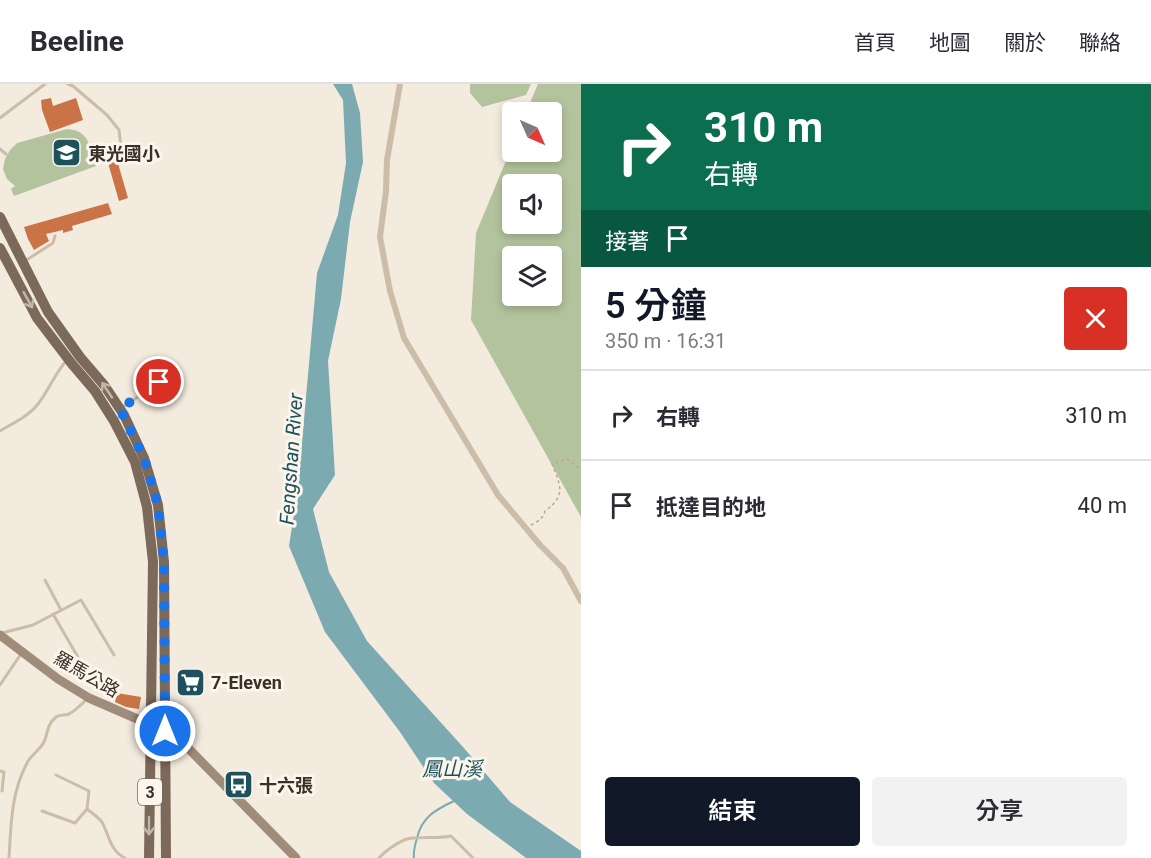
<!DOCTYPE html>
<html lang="zh-TW">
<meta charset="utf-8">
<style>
body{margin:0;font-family:Roboto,"Noto Sans TC",sans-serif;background:#f2f2f3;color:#2b2b33;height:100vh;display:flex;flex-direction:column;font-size:22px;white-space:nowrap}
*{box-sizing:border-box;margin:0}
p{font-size:20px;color:#7c7c81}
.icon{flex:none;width:33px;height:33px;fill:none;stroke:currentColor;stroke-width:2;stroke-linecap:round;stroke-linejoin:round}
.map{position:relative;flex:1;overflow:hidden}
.sheet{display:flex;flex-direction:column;background:#fff;width:570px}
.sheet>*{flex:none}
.top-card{background:#0b6e4f;color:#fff;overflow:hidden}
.needle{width:39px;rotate:135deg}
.buttons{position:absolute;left:502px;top:18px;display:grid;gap:12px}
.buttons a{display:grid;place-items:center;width:60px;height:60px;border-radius:6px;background:#fff;box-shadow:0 3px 9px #0003;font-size:30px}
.pin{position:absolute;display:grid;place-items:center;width:51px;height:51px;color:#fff;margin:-26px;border:3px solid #fff;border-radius:50%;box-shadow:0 2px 6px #0007}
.me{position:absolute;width:66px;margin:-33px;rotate:0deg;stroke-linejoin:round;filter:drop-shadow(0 0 4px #0008)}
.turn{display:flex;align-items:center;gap:21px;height:126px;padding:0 24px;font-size:27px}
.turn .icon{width:78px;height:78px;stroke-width:2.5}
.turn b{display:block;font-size:42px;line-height:51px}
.then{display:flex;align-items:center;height:57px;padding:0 24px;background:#0003;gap:12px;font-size:22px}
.round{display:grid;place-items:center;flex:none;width:63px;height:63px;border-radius:6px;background:#f2f2f3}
.head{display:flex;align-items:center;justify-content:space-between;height:102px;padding:0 24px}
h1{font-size:36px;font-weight:600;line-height:45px;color:#111827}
.action{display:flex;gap:12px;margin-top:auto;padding:12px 24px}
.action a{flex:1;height:69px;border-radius:6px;background:#111827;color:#fff;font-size:24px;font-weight:600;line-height:69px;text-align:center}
.action a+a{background:#f2f2f3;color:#2b2b33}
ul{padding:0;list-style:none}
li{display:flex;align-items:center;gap:18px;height:90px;padding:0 24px;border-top:2px solid #e1e1e2}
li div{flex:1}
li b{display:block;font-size:22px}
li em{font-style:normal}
header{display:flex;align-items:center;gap:36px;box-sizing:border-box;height:84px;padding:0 30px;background:#fff;border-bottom:2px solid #e1e1e2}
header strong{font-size:28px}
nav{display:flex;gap:33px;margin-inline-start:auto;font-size:21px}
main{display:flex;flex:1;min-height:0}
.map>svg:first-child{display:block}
.green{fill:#b3c39d;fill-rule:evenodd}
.water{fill:#7caab1}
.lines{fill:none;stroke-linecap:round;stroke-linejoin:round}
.stream{stroke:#7caab1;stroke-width:2}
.building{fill:#c97347}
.path{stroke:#b8a794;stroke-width:1.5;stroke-dasharray:3 3;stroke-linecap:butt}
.service{stroke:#ccbda9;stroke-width:3}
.minor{stroke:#ccbda9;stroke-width:6}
.secondary{stroke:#a08c7b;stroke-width:9}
.primary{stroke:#7b695a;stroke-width:10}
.oneway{stroke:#c1b6aa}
.route{stroke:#1a73e8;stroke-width:10;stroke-dasharray:0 18}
.labels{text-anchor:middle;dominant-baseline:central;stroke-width:6;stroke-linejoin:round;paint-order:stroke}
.shield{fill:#fbf5eb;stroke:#736b63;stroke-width:1.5}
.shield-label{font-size:16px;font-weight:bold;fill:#393029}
.poi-label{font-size:18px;font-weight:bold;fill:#393029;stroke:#fbf5eb;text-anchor:start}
.street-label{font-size:18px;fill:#393029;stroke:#fbf5eb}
.water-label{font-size:20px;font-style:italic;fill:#1d525c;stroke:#fbf5eb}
</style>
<header>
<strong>Beeline</strong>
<nav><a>首頁</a><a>地圖</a><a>關於</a><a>聯絡</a></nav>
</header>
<main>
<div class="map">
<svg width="581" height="774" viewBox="0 0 581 774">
<rect width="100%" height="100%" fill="#f3ebde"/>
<!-- green -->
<g class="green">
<polygon points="470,0 531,0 526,11 482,23 470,9"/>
<path d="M538,0H581V433L471,236L476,149L513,60V68H552V28H526ZM513,100H552V140H513ZM513,172H552V212H513Z"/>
<path d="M67,45C68,45 76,46 77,47C89,52 93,66 88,77L94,76L96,82L14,112L11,105L15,102L7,95L3,85L5,75L10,66L17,59Z"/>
</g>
<!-- water -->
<polygon class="water" points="333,0 352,0 360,29 363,78 350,138 341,215 328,277 335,391 313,425 329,488 367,557 463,663 510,718 581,767 581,774 526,774 467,730 434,699 400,648 325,548 289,462 298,404 317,189 338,131 346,79 343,16"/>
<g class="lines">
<!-- stream -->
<path class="stream" d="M414,774C413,767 415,761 417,754C422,733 435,726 454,717"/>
</g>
<!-- building -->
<g class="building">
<polygon points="51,14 53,22 76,14 83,36 50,48 42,26 41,16"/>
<polygon points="117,76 128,114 119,117 108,79"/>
<polygon points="108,119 112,130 72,142 73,146 63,149 63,146 46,150 49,157 34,166 28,155 24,143"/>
<polygon points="117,609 141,613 139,625 126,623 115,618"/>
</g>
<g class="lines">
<!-- path -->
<path class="path" d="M531,441C537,438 544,434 545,427C566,412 561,402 552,380L567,375L581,386"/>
<!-- service -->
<g class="service">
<polyline points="68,0 73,2 107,31 119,46 121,64"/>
<polyline points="0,34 45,0"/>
<polyline points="0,65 6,70"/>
<polyline points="25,177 53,159 55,152"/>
<polyline points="121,324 159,299"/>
<path d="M0,347C13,339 29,332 38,320C49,306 55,289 67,276"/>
<polyline points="45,496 61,526"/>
<polyline points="53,530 86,587"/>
<polyline points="2,549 33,541 81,516 114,571"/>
<polyline points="0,601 21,570"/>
<polyline points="0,687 4,688 2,707"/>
<path d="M56,691L89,707L87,725C92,729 98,733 102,738C109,751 110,767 125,774"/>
<polyline points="42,727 75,739 87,725"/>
<path d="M9,774C11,741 11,709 27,679C31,671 40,666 44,658C48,649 47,640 56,633C60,630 64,632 69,630C75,627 82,620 87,615"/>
<path d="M379,774C385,767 398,758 407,755C419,752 437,755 451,752L473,774"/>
</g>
<!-- minor -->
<polyline class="minor" points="400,0 387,76 386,107 380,153 390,207 404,254 498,411 540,461 563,484 581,517"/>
<!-- secondary -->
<polyline class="secondary" points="0,551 58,595 89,614 165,647 185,661 296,774"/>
<!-- primary -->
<g class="primary">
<polyline points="0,133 48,228 80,273 104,301 124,331 144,374 158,421 164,478 166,774"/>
<polyline points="0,164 37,234 72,280 95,307 114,337 135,378 147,423 153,478 149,774"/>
</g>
</g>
<!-- one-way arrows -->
<defs><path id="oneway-shaft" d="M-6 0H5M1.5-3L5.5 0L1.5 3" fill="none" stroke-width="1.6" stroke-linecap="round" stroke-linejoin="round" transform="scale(1.5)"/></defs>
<g class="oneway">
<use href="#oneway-shaft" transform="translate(28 216) rotate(61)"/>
<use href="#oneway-shaft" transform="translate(107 306) rotate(-124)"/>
<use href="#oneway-shaft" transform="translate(149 742) rotate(90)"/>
</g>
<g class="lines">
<!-- route -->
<polyline class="route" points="159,298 120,325 144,374 158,421 164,478 165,647"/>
</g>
<!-- icons -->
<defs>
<symbol id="school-square" viewBox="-11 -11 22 22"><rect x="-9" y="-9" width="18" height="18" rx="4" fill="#1d525c" stroke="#fbf5eb"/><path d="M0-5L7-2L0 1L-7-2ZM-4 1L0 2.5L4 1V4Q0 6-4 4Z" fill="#fff"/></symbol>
<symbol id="supermarket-square" viewBox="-11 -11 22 22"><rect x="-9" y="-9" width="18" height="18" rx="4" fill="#1d525c" stroke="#fbf5eb"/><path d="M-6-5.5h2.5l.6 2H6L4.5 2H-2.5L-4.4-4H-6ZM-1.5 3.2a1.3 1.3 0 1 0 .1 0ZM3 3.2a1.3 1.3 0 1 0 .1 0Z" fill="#fff"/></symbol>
<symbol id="bus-square" viewBox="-11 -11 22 22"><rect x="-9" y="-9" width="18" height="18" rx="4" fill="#1d525c" stroke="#fbf5eb"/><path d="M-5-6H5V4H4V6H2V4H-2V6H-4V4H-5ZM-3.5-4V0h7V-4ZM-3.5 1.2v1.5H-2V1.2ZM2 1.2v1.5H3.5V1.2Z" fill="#fff"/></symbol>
</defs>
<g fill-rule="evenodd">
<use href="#school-square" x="50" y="52" width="33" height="33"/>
<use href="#supermarket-square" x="174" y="582" width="33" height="33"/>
<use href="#bus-square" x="222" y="684" width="33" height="33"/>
</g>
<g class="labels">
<!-- shield labels -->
<rect class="shield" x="138" y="695" width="24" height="26" rx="4.5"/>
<g class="shield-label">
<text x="150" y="708">3</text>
</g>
<!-- poi labels -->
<g class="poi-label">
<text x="88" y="69">東光國小</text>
<text x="211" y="598">7-Eleven</text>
<text x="259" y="701">十六張</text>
</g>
<!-- street labels -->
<g class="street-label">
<text transform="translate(87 590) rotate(30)">羅馬公路</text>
</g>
<!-- water labels -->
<g class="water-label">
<text transform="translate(291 375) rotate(-86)">Fengshan River</text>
<text x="452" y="685">鳳山溪</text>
</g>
</g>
</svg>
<div class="buttons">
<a><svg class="needle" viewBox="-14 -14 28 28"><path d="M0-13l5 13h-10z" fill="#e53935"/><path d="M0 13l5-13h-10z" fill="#7c7c81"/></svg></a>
<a><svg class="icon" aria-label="sound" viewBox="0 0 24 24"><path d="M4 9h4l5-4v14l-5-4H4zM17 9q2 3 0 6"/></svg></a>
<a><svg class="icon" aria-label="layers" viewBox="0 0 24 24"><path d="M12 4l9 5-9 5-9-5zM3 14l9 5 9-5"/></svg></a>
</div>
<div class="pin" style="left:159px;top:298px;background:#d93025"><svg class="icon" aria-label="arrive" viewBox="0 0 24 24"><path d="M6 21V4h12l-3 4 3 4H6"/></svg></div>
<svg class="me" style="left:165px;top:647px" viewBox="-20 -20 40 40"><circle r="17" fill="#1a73e8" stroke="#fff" stroke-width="3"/><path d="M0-11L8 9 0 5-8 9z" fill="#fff"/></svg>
</div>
<section class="sheet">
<div class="top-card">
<div class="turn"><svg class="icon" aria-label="right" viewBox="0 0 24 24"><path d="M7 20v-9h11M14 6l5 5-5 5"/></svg><div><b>310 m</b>右轉</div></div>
<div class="then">接著<svg class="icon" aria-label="arrive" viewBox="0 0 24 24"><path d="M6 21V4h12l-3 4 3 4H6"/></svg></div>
</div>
<div class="head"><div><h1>5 分鐘</h1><p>350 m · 16:31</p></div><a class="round" style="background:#d93025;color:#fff"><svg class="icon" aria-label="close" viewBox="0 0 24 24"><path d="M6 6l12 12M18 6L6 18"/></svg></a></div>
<ul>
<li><svg class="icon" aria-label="right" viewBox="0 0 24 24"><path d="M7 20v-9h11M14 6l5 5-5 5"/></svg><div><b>右轉</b></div><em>310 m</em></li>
<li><svg class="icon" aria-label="arrive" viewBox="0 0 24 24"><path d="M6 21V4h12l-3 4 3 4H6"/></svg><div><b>抵達目的地</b></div><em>40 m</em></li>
</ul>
<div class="action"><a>結束</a><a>分享</a></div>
</section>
</main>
